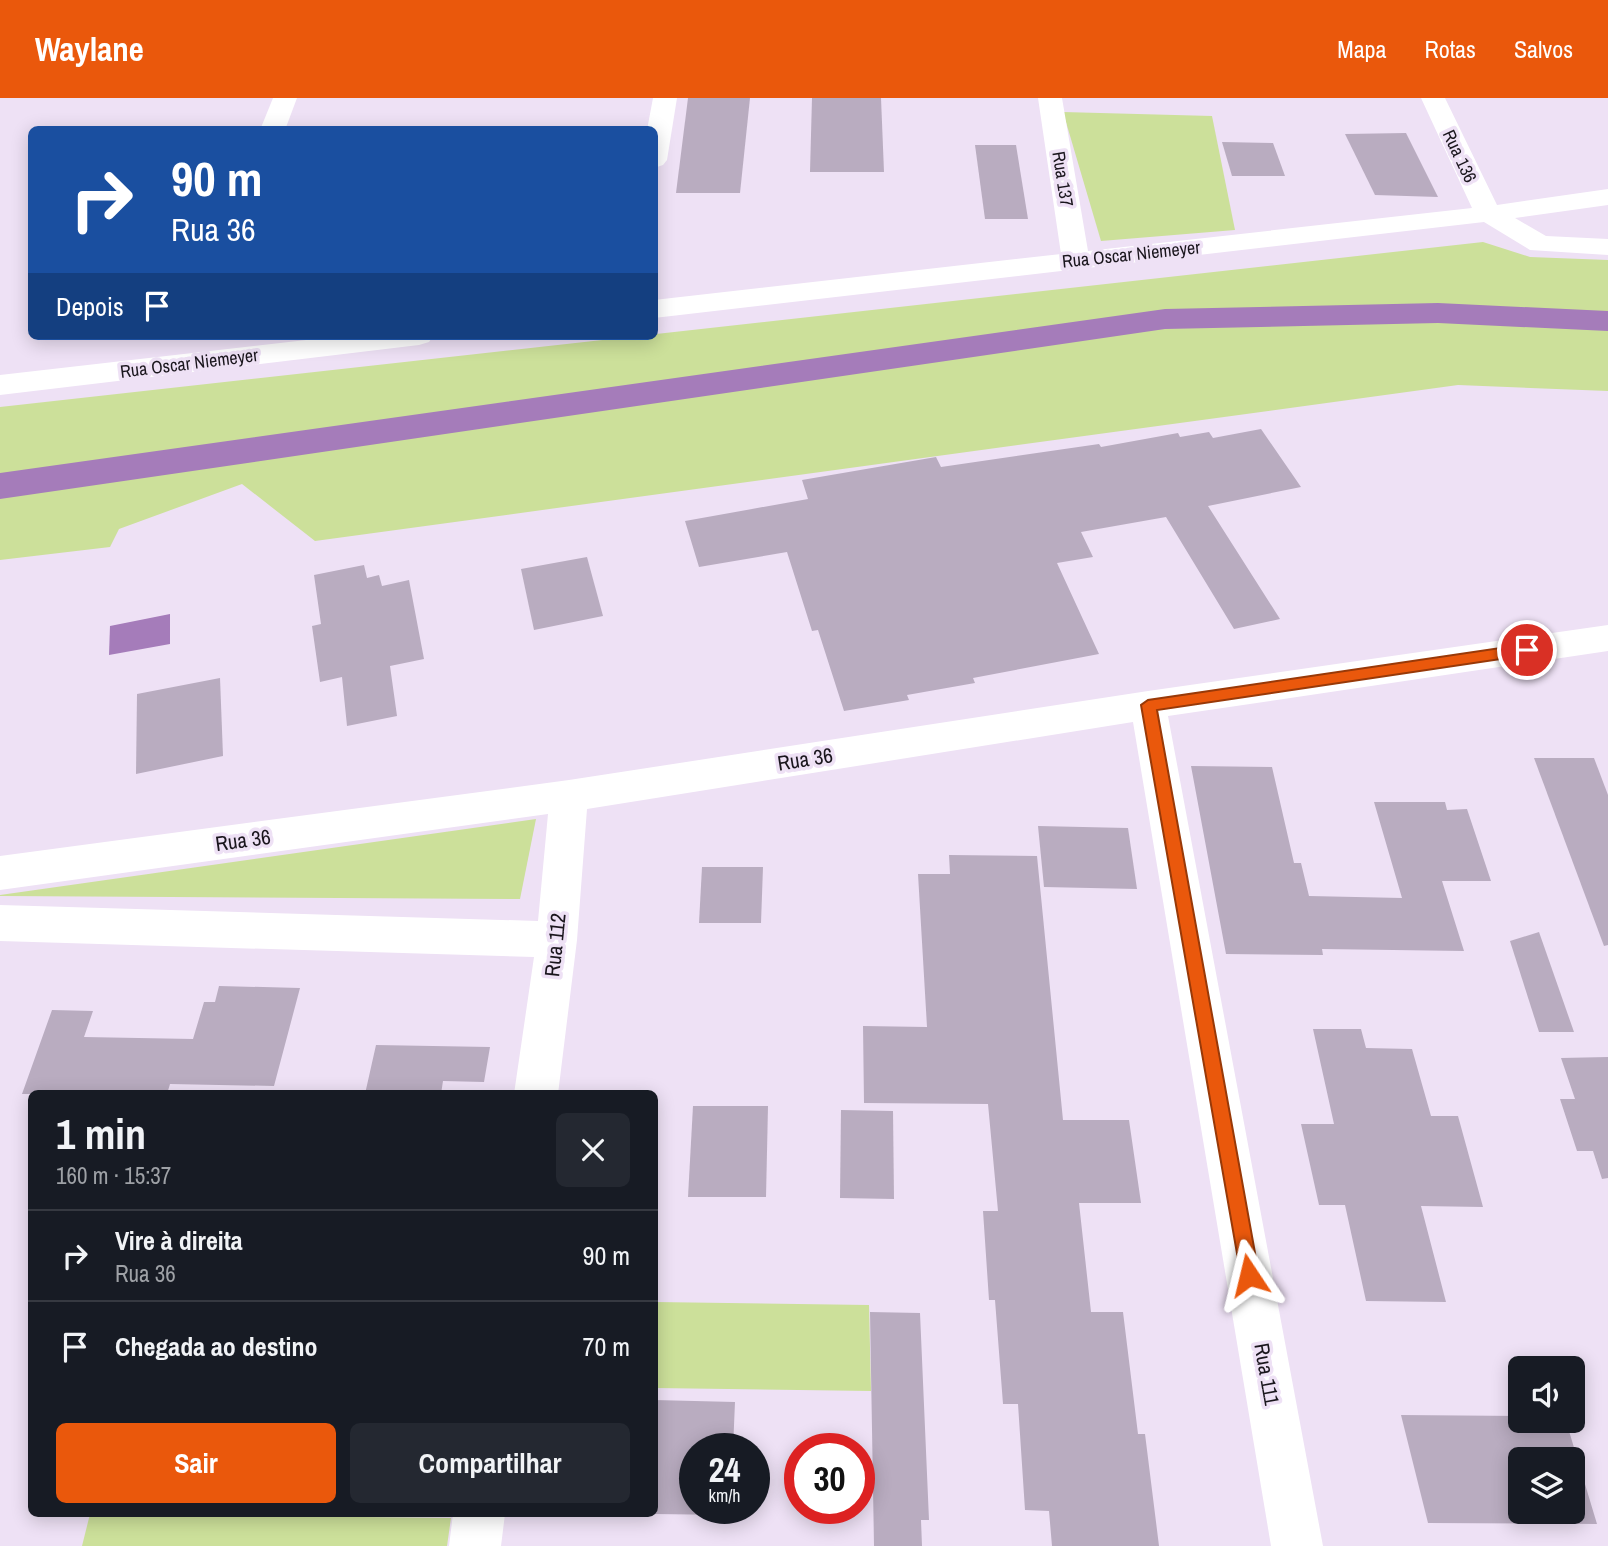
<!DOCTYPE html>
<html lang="pt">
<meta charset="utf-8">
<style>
body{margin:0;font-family:"Archivo Narrow",sans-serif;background:#242831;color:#f1f3f6;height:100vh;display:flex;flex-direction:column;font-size:26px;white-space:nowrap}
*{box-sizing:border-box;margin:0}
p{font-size:23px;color:#9ea1a6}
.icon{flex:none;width:38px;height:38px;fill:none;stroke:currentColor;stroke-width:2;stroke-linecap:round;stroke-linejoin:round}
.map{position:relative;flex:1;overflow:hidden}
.drawer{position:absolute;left:28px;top:992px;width:630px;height:427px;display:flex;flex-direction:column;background:#171b24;border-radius:10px;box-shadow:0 4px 18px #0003}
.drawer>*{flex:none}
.guide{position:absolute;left:28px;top:28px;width:630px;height:214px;border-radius:10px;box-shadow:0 4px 18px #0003;background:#1a4fa0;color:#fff;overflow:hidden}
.buttons{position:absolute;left:1508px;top:1258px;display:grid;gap:14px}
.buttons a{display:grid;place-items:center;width:77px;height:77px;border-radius:10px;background:#171b24;box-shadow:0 4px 18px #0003;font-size:35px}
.speed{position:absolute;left:679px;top:1335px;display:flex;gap:14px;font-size:35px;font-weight:700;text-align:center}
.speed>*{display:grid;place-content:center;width:91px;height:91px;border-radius:50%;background:#171b24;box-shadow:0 4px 18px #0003;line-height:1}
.speed small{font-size:18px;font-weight:400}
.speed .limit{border:10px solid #d22;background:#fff;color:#111}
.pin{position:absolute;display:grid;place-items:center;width:60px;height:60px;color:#fff;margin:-30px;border:4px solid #fff;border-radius:50%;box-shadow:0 2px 7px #0007}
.me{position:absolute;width:77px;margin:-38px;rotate:350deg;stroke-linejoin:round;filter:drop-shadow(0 0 5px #0008)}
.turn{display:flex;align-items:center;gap:24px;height:147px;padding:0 28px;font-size:32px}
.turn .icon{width:91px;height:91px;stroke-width:2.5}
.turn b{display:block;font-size:49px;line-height:60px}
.then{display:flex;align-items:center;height:66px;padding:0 28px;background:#0003;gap:14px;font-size:26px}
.round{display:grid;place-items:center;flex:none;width:74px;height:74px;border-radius:10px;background:#242831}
.head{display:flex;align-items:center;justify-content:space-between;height:119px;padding:0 28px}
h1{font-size:42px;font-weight:700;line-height:52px}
.primary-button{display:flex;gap:14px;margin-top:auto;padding:14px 28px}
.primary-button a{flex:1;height:80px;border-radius:10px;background:#ea580c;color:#fff;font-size:28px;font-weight:700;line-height:80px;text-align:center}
.primary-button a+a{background:#242831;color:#f1f3f6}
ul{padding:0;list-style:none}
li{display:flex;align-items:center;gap:21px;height:91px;padding:0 28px;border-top:2px solid #363941}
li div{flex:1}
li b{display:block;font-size:26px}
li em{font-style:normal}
header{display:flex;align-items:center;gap:42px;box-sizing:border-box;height:98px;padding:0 35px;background:#ea580c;color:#fff}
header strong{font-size:33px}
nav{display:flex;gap:38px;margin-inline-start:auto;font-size:24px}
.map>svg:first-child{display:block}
.green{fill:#cce09a}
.water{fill:#a57cba}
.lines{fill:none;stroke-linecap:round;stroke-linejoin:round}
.canal{fill:#a57cba;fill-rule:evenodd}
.building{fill:#b9acc0;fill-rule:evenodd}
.minor{fill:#fff;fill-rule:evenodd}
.route{fill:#ea580c;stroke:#983908;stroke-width:2}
.labels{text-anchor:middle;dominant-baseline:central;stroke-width:7;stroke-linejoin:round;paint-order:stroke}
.far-street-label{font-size:18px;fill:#1a161d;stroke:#eee1f5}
.street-label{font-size:21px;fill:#1a161d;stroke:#eee1f5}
</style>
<header>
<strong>Waylane</strong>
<nav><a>Mapa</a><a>Rotas</a><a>Salvos</a></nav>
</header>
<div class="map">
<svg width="1608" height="1448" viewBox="0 0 1608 1448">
<rect width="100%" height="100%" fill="#eee1f5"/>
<!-- green -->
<g class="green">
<polygon points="1063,14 1212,18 1235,132 1101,143"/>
<polygon points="1483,144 1530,159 1608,162 1608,293 1458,287 315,443 242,386 119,431 110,449 0,462 0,309"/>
<polygon points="536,721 520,801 0,798 0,797"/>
<polygon points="655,1204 869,1207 871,1293 655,1290"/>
<polygon points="90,1416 451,1420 447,1448 82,1448"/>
</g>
<!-- water -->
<polygon class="water" points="170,516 170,546 109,557 110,528"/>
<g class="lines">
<!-- canal -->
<polygon class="canal" points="1438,205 1608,213 1608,233 1438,225 1165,231 0,401 0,375 1165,211"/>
</g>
<!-- building -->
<g class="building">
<polygon points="688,0 750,0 740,95 676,95"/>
<polygon points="812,0 881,0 884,74 810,74"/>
<polygon points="1406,35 1438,99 1375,97 1345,36"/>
<polygon points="1222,44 1273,45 1285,78 1232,78"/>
<polygon points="975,47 1016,47 1028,121 985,121"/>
<polygon points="1261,331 1301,389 1208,408 1280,521 1234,531 1166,419 1081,434 1093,459 1057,465 1099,556 973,580 975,585 907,597 909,602 844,613 818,532 812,533 787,454 699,469 685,423 808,401 802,382 936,359 941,369 1099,346 1101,349 1178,335 1180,339 1209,334 1213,340"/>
<polygon points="587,459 603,518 534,532 521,471"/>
<polygon points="364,467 367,480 379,477 382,488 409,482 424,561 390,568 397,618 347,628 342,579 320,584 312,528 321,526 314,477"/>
<polygon points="220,580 223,658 136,676 137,596"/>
<polygon points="1534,660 1594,660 1608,697 1608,847 1604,848"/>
<polygon points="1191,668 1272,669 1294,765 1301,765 1309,798 1402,800 1374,704 1445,704 1447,712 1467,711 1491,783 1442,783 1464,853 1322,851 1323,857 1226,856"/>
<polygon points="1038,728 1128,730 1137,791 1044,789"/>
<polygon points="949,757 1037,758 1063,1022 1129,1022 1141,1105 1079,1105 1091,1214 1123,1214 1138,1336 1145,1336 1159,1448 1052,1448 1049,1413 1025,1412 1018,1306 1003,1306 995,1202 989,1202 983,1113 998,1113 988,1006 864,1005 863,928 927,929 918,776 950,776"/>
<polygon points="702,769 763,769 761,825 699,825"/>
<polygon points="1539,834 1574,934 1539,934 1510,843"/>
<polygon points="219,888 300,890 274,988 170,986 167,996 22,996 52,912 93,913 84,939 193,941 204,904 215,904"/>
<polygon points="1313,931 1361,931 1366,950 1412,951 1431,1018 1458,1018 1483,1109 1421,1108 1446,1204 1366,1203 1345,1107 1319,1107 1301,1026 1334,1026"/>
<polygon points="376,947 490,949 484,984 443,983 441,996 365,996"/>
<polygon points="1608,959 1608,1080 1602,1081 1593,1053 1577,1053 1560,1001 1575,1001 1561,960"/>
<polygon points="693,1008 768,1008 766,1099 688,1099"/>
<polygon points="841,1012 893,1013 894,1101 840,1100"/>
<polygon points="870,1214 920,1215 929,1422 921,1422 922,1448 874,1448"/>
<polygon points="654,1302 735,1304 733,1351 695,1351 695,1410 731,1410 730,1417 654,1416"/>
<path d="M1401,1317L1521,1318V1323H1566L1597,1426L1428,1425ZM1521,1362H1573V1414H1521Z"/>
</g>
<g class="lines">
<!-- minor -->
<g class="minor">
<polygon points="273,0 297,0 285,32 260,32"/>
<polygon points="653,0 677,0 667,62 663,67 654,70 654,32 647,32"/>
<polygon points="1038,0 1062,0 1088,153 1472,110 1421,0 1445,0 1497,107 1608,91 1608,107 1515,120 1546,138 1608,141 1608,157 1530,152 1484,124 654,220 654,202 1061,156"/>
<polygon points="341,238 433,238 429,244 419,247 0,297 0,277"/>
<polygon points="1608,527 1608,553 1168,618 1323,1448 1271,1448 1133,624 587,711 577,842 558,996 514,996 534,859 0,843 0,807 538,823 548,716 0,792 0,758 569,682 1148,593"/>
<polygon points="453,1416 505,1416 501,1448 449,1448"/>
</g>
</g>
<!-- route -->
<polygon class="route" points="1527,546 1534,552 1527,557 1157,612 1259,1177 1256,1184 1249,1187 1242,1184 1141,607 1148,602"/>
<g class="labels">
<!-- far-street labels -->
<g class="far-street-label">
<text transform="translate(1460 58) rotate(65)">Rua 136</text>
<text transform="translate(1063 81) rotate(81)">Rua 137</text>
<text transform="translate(1131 156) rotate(-6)">Rua Oscar Niemeyer</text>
<text transform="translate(189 265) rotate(-7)">Rua Oscar Niemeyer</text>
</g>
<!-- street labels -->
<g class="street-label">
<text transform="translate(805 661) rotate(-9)">Rua 36</text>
<text transform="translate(243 742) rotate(-8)">Rua 36</text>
<text transform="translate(555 847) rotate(-84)">Rua 112</text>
<text transform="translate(1267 1276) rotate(80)">Rua 111</text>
</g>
</g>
</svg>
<div class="buttons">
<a><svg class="icon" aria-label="sound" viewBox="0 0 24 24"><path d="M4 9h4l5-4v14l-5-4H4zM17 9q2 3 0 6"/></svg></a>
<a><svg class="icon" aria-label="layers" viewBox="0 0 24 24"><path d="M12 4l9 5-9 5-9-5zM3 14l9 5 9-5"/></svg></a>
</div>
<div class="speed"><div>24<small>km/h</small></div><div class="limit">30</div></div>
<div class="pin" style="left:1527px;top:552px;background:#d93025"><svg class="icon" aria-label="arrive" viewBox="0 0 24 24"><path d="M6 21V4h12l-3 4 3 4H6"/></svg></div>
<svg class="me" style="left:1249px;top:1177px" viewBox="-20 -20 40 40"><path d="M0-17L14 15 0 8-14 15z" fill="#ea580c" stroke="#fff" stroke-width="4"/></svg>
<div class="guide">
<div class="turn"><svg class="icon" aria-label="right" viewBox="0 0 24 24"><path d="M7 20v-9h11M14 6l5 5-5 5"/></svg><div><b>90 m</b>Rua 36</div></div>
<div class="then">Depois<svg class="icon" aria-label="arrive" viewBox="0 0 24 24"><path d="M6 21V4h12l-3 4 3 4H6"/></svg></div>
</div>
<section class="drawer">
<div class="head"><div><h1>1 min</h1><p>160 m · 15:37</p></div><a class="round"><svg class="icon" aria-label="close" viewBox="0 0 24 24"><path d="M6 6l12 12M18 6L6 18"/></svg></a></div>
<ul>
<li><svg class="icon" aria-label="right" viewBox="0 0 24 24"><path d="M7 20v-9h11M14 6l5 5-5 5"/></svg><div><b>Vire à direita</b><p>Rua 36</p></div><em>90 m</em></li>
<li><svg class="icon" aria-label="arrive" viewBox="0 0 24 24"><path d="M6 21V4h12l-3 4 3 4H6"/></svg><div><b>Chegada ao destino</b></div><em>70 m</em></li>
</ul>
<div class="primary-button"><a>Sair</a><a>Compartilhar</a></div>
</section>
</div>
